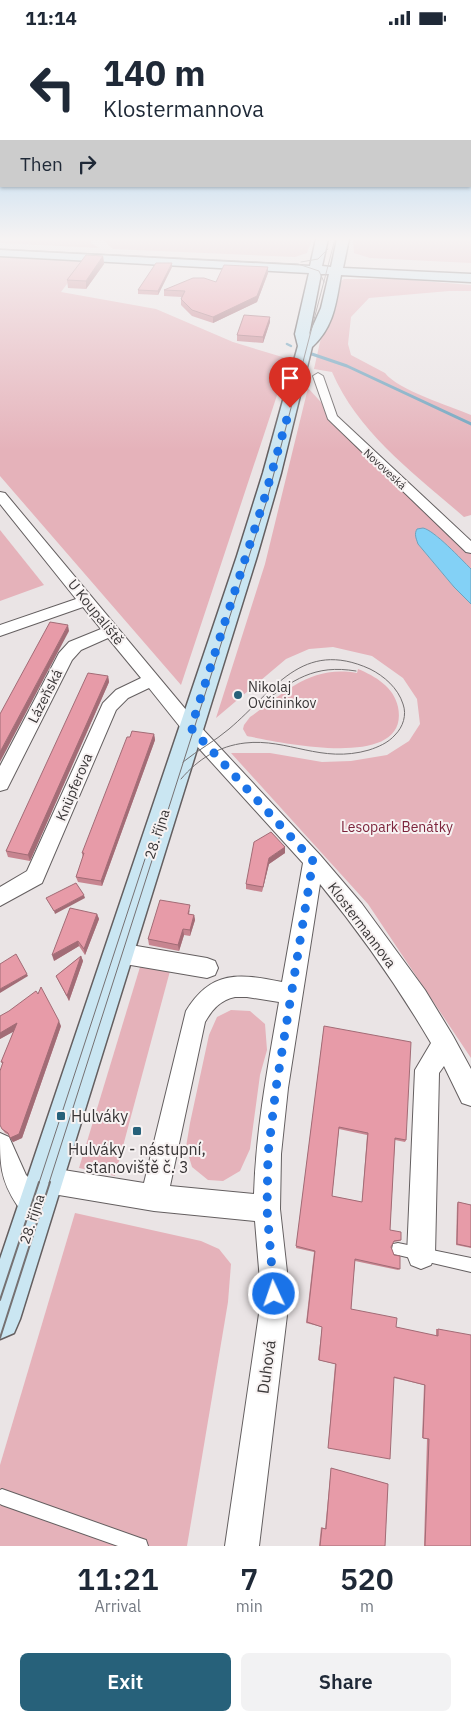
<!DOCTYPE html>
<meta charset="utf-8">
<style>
body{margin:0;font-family:"IBM Plex Sans",sans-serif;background:#f2f2f3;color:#1f2937;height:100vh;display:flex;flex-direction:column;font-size:19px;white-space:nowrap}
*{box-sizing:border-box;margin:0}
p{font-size:16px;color:#747a83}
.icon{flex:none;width:28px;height:28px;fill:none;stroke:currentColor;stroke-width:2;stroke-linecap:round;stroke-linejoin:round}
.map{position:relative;height:1511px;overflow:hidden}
.panel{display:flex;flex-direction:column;background:#fff;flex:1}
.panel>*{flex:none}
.hud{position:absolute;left:0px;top:0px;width:471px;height:152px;box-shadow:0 1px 4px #0004;background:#fff;color:#1f2937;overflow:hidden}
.pin{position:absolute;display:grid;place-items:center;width:42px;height:42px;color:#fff;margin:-51px -21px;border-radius:50% 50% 50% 0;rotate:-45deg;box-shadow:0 0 5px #0007}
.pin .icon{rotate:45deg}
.me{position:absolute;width:55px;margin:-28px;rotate:357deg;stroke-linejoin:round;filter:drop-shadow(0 0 4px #0008)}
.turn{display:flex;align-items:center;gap:18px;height:105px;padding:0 20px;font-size:22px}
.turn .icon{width:65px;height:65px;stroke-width:2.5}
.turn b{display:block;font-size:35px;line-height:42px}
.then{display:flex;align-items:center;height:48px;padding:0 20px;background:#0003;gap:10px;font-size:19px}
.eta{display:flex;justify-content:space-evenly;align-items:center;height:85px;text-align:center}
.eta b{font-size:30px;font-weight:600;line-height:35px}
.primary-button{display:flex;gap:10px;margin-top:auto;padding:10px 20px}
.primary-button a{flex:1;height:58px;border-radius:8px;background:#27617a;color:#fff;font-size:20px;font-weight:600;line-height:58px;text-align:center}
.primary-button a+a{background:#f2f2f3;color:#1f2937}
.status{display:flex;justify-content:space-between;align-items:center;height:35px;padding:0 25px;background:#fff;direction:ltr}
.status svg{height:14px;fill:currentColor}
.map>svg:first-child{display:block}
.green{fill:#e5b2ba}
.water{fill:#83d1f6;stroke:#6da2bd}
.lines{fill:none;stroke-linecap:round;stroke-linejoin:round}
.stream-far1{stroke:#6da2bd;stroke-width:2.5}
.stream{stroke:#6da2bd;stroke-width:3}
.lane-casing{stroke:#645f60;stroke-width:2}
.street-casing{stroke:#645f60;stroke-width:2}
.secondary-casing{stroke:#645f60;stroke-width:3}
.lane{fill:#fff;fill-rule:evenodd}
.street{fill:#fff;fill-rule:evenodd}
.secondary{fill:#cae6f2;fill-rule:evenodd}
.tram-far1{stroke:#757172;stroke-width:1}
.tram{stroke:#757172;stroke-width:2}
.wall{fill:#c78590;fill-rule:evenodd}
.shaded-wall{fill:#a26c76}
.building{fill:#e79ba8;stroke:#a26c76;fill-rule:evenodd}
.route{stroke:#1a73e8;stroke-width:9;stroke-dasharray:0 16.2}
.poi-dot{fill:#27617a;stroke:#f7f2f2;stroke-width:2}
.labels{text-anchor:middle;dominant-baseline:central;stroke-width:4;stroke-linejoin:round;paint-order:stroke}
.far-street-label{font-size:11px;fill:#393637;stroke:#f7f2f2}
.street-label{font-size:14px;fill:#393637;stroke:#f7f2f2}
.poi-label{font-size:14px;fill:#393637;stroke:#f7f2f2;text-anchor:start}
.park-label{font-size:14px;fill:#7c243c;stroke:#f7f2f2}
.near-poi-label{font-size:16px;fill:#393637;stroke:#f7f2f2;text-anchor:start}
.near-street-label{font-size:16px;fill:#393637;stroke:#f7f2f2}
</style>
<div class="status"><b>11:14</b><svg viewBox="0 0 49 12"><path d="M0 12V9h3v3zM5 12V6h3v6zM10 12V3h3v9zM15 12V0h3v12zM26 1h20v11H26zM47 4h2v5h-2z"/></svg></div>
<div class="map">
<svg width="471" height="1511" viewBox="0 0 471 1511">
<rect width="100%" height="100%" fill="#eae4e5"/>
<!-- green -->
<g class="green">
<polygon points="0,204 91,204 91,208 99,213 0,208"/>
<polygon points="102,204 312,204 307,218 295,222 113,214"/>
<polygon points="353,204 471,204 471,228 370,223 354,218"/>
<polygon points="0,221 84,226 61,257 156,274 233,307 289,324 181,650 0,441"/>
<path d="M344,244H398L471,250V256H449L369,263L351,282L348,309L351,320L385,338C398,355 450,371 471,380V480L464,482C416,440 358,398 332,337L314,334L320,307L341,246Z"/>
<polygon points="308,353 383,435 471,514 471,534 436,500 418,509 454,552 471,569 471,1023 368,869 231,718 270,718 322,727 351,726 387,720 409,706 420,689 417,664 403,643 372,621 333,612 309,614 286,624 216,683 265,529"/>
<polygon points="0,495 44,550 0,566"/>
<path d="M358,634C375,641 394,652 398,672C411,737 278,707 247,701L243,694L244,690L250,682C286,657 310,630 357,638Z"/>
<polygon points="140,932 170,936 115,1141 79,1133"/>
<polygon points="231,975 250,976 265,989 267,1015 260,1040 250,1114 240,1136 223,1146 208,1145 192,1132 186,1112 190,1088 209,1000 217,982"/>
<polygon points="75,1178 201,1206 219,1214 231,1229 228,1267 187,1511 0,1511 0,1430"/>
</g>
<!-- water -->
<path class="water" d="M423,493C434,495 462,525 471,534V569L454,552L418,509C416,503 414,499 417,494Z"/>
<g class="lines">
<!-- stream-far1 -->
<polyline class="stream-far1" points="287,309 291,311"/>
<!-- stream -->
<polyline class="stream" points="306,317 347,331 471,389"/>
<defs>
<g id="lane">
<polygon points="398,1208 471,1223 471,1237 398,1220 393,1219 392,1214 393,1209"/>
<polygon points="2,1454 140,1503 146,1505 148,1511 118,1511 2,1470 0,1469 0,1455"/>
</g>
<g id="street">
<polygon points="318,338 323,341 337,381 471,506 471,518 466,517 328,384 313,341"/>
<path d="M0,457L5,458L197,688L320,820L362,869L425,955L453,1001L471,1034V1071L462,1068L444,1031L439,1038L435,1220L431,1230L421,1234L411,1230L407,1220L415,1035L431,1008C398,952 361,899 320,849L288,1053L281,1119L280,1174L288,1246V1272L259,1511H225L260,1272V1246L255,1186L154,1176L41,1157L49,1171L45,1180L36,1184C27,1181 23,1177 17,1170C0,1144 0,1129 0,1098L9,1102L26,1140L33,1147L36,1136L45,1132L144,1148L186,976C211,935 239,938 282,947L303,828L185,698L149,653L128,663L116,675L42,848L0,871V852L27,836L103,668L116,655L141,643L108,603L81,615L72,625L7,754L0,756V731L59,618L69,607L101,594L83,572L0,601V590L76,564L0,469ZM235,962H247L279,967C268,1031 256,1094 254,1159L170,1151L205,987C212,975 220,965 235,962Z"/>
<polygon points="119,908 207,923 215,926 218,933 215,940 207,943 119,928 111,925 108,918 111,911"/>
</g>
<path id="secondary" d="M316,204H328L322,231L331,232L337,204H349L343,233L471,239V247L341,240C336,268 334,292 312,312L281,438L257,521L20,1284L14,1298L0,1304V1224L237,521L263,438L298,311L295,299L309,238L0,221V215L310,231ZM321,239H329L321,273L309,300Z"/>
</defs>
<!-- lane casing -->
<use href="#lane" class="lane-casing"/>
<!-- street casing -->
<use href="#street" class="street-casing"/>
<!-- secondary casing -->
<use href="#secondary" class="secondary-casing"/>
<!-- lane -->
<use href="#lane" class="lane"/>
<!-- street -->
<use href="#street" class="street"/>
<!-- secondary -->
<use href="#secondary" class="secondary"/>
<!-- tram-far1 -->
<g class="tram-far1">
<polyline points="0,214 298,229 319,236 324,247"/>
<polyline points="301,227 318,224 328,214"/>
<path d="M261,669C293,645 314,629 356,636"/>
<path d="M181,744C198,724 219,711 245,708C288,703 321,729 369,715C378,712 388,708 395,700C403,692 407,680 403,669C398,653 384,641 370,634C302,603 274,656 229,694C215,706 198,715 183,727"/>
<polyline points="39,1148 145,824"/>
<polyline points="49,1148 267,465 335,204"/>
</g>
<!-- tram -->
<g class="tram">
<polyline points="0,1265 39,1147"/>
<polyline points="0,1303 50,1147"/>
</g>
</g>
<!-- wall -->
<g class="wall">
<polygon points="103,221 104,229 86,254 68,253 67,245"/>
<polygon points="172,232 158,260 138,259 138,255"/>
<polygon points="268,238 257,267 213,288 192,281 181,270 181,264 182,262 164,261 164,255 216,247"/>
<polygon points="270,282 270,287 263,308 237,306 237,300"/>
<polygon points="108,641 109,647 30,826 8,822 6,816"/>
<polygon points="154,699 155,705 102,851 78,847 76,842 83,823 82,818"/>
<polygon points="285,812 285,818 269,829 262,857 246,854 246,849"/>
<polygon points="190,875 189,879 194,880 195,885 190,901 184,900 179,916 149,910 148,904"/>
<polygon points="97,879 99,884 85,920 79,911 54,926"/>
<polygon points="81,921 83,926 69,966 56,941"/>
<polygon points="0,981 61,991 22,1103 13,1107 9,1100 5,1098 2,1094 3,1029 1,1027 14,996 0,1004"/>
<path d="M324,991L406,1105L405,1107L395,1105L390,1195L401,1205L400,1206L393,1207L391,1212L400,1234L398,1235L355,1226L351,1274L396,1292L436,1301V1294H438L471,1511H424L427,1404L422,1403L424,1350L394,1343L328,1413V1412L335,1329L318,1325L322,1292L306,1288L314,1217L296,1213ZM339,1094L367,1100L362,1167L332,1161Z"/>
<polygon points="458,1167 471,1170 471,1213 456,1210 457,1169"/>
<polygon points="331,1433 388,1449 385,1511 319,1511 321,1492 325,1494"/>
</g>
<!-- shaded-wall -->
<g class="shaded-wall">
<polygon points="103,221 104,229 86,254 86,246"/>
<polygon points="172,228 172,232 158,260 158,256"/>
<polygon points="268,232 268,238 257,267 213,288 213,282"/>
<polygon points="270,282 270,287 263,308 263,302"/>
<polygon points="68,590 69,596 0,727 0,717"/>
<polygon points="108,641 109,647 30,826 28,820"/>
<polygon points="154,699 155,705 102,851 101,846"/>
<polygon points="285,812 285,818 269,829 262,857 263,852 269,823"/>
<polygon points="84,860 85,863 55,879 54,876"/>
<polygon points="97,879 99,884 85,920 84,914"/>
<polygon points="194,880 195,885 190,901 190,895"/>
<polygon points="183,894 184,900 179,916 178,910"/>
<polygon points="78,906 79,911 54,926 52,920"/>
<polygon points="81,921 83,926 69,966 67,961"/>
<polygon points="27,939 28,941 0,958 0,954"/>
<polygon points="59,986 61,991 22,1103 13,1107 10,1103"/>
<polygon points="17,988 20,993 0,1004 0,998"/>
</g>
<!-- building -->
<g class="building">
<polygon points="86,220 103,221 86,246 67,245"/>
<polygon points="156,228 172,228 158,256 138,255"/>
<polygon points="224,230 268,232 257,261 213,282 192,275 181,264 185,256 164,255 193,243 204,243 216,247"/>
<polygon points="244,280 270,282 263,302 237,300"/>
<polygon points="50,587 68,590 0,717 0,679"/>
<polygon points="88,638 108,641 28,820 6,816"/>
<polygon points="132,696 154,699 101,846 76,842 84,818 82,818 127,702 130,702"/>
<polygon points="271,797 285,812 269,823 263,852 246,849 254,807"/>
<polygon points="76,848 84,860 54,876 46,863"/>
<polygon points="160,865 190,870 188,879 194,880 190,895 183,894 178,910 148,904"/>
<polygon points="70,873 97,879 84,914 78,906 52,920"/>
<polygon points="16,919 27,939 0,954 0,929"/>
<polygon points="81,921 67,961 56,941"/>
<polygon points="41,952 59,986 19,1099 10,1103 8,1098 2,1094 0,1090 0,1036 3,1027 1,1027 17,988 0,998 0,981 9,976 36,956 38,959"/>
<path d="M324,991L411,1007L406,1105L395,1103L390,1195L401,1197V1205L394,1206L391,1212L394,1220L400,1221V1234L355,1224L351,1274L397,1283L396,1292L438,1301V1294L471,1300V1511H425L429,1404L423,1403L425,1350L394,1342L390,1424L328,1413L336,1329L319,1325L322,1292L307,1287L315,1216L296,1211ZM339,1092L368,1098L362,1167L332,1161Z"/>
<polygon points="458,1167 471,1170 471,1212 457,1209"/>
<polygon points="331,1433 388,1449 385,1511 320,1511 322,1493 326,1494"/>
</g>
<!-- sky -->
<linearGradient id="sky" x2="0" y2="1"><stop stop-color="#7fc0ee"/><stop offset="0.49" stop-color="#f6f3f3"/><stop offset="1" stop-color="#f6f3f3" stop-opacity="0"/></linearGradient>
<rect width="471" height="416" fill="url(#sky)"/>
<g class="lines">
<!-- route -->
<polyline class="route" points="274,1259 267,1174 268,1119 276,1053 313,826 191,693 264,465 290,373"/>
</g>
<!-- markers -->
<g class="poi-dot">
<circle cx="238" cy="660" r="5"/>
<rect x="56" y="1076" width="10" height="10" rx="2.5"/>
<rect x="132" y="1091" width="10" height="10" rx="2.5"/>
</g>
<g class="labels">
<!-- far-street labels -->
<g class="far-street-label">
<text transform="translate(385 434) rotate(43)">Novoveská</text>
</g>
<!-- street labels -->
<g class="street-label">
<text transform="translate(96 577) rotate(51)">U Koupaliště</text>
<text transform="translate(45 661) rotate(-63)">Lázeňská</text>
<text transform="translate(74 752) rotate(-67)">Knüpferova</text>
<text transform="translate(157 799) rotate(-72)">28. října</text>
<text transform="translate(362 890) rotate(53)">Klostermannova</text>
<text transform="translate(32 1184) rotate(-72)">28. října</text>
</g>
<!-- poi labels -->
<g class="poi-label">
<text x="248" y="652">Nikolaj<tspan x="248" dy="16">Ovčininkov</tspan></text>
</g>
<!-- park labels -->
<g class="park-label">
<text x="397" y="792">Lesopark Benátky</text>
</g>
<!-- near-poi labels -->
<g class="near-poi-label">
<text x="71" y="1081">Hulváky</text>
<text x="137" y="1114" text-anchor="middle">Hulváky - nástupní,<tspan x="137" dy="18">stanoviště č. 3</tspan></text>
</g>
<!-- near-street labels -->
<g class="near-street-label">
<text transform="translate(266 1332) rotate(-82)">Duhová</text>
</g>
</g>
</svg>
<div class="pin" style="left:290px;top:373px;background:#d93025"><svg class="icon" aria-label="arrive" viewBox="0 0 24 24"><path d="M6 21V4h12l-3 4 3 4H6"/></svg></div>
<svg class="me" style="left:274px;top:1259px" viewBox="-20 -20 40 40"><circle r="17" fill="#1a73e8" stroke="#fff" stroke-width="3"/><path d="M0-11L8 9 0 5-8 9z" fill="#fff"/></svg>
<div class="hud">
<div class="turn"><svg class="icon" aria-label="left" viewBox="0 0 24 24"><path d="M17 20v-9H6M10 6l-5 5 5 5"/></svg><div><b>140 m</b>Klostermannova</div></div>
<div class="then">Then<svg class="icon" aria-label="right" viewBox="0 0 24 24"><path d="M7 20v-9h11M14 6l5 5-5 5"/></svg></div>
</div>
</div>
<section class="panel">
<div class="eta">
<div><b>11:21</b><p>Arrival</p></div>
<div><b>7</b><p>min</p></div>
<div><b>520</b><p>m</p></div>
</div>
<div class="primary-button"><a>Exit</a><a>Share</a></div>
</section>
